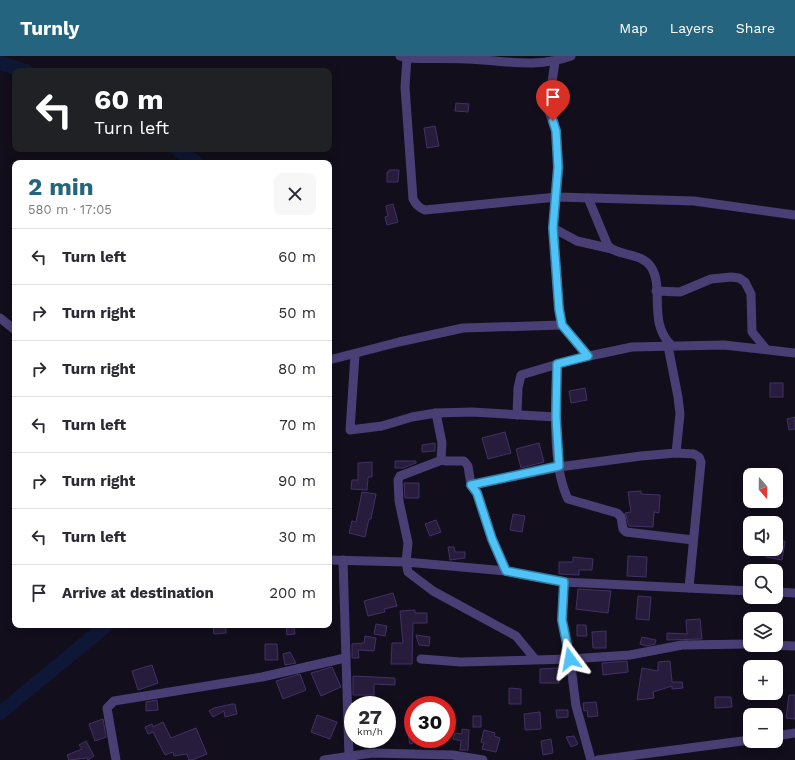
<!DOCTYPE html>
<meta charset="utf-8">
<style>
body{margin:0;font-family:"Work Sans",sans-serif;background:#f7f7f7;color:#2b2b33;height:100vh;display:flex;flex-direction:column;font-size:15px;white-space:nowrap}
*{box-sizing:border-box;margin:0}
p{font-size:13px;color:#7c7c81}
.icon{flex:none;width:22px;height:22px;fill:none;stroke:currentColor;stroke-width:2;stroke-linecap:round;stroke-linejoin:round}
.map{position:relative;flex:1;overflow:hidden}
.drawer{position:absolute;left:12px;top:104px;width:320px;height:468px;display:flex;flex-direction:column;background:#fff;border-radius:8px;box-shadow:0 2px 10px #0003}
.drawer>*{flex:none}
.hud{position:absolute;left:12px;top:12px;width:320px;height:84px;border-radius:8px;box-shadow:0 2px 10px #0003;background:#202124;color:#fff;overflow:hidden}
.needle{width:26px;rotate:160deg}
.fabs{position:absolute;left:743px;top:412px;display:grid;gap:8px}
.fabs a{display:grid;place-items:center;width:40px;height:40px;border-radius:8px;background:#fff;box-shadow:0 2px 10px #0003;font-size:20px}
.speed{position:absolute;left:344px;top:640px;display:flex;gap:8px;font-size:20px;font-weight:700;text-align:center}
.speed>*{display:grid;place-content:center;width:52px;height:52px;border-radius:50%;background:#fff;box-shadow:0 2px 10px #0003;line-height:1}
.speed small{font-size:10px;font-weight:400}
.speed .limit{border:6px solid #d22;background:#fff;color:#111}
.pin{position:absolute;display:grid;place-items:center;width:34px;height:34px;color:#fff;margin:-41px -17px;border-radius:50% 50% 50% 0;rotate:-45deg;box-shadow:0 0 4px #0007}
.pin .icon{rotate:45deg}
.me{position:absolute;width:44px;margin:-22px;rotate:347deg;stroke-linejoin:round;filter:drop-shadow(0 0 3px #0008)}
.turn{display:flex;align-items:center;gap:14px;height:84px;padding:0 16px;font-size:18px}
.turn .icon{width:52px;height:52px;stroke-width:2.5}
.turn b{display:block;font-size:28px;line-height:34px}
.round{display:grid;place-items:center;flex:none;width:42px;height:42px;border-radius:8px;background:#f7f7f7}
.head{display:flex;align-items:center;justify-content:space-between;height:68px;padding:0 16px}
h1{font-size:24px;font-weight:700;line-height:30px;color:#24647e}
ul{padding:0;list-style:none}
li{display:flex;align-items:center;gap:12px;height:56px;padding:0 16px;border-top:1px solid #e1e1e2}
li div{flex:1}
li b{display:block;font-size:15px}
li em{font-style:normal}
header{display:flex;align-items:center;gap:24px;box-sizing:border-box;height:56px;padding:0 20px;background:#24647e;color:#fff}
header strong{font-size:19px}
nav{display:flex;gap:22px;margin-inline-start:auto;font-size:14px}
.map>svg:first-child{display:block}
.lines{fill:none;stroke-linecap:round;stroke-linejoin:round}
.river{stroke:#0e1735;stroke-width:14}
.building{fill:#271c3b;stroke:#433164}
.street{stroke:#493f75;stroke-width:9}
.route-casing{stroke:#337fa1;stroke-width:10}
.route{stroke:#4fc3f7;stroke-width:7}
</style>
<header>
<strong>Turnly</strong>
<nav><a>Map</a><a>Layers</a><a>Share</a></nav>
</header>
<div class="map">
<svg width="795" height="704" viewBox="0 0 795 704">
<rect width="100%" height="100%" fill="#120e1c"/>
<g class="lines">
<!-- river -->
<g class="river">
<polyline points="0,7 26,15"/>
<polyline points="177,93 197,107"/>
<polyline points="0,657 107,569"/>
</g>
</g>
<!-- building -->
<g class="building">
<polygon points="456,47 469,48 468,56 455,55"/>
<polygon points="435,70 439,90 427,92 424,72"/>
<polygon points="389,114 399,114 398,126 387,126 387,116 389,116"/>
<polygon points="393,148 398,166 387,169 385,161 388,160 386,150"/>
<rect x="770" y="327" width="13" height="14"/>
<polygon points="585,332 587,344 571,347 569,335"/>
<polygon points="795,361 795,373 789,374 787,363"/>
<polygon points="505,376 511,397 488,403 482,382"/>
<polygon points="435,387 435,395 422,396 422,389"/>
<polygon points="539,387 544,406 521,412 516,393"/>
<polygon points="395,405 416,405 416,407 403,412 395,412"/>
<polygon points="372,406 372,421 368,421 367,434 351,433 352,424 358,424 358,407"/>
<polygon points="404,427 419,427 419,442 405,442"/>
<polygon points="641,435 641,438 660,439 659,457 654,456 653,471 629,470 625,457 631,456 628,436"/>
<polygon points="362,436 376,438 371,463 369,463 365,481 349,477 352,465 356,466"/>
<polygon points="513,458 525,460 522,476 510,474"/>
<polygon points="436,464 441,476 430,480 425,468"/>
<polygon points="776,484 785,485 782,504 766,501 767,493 776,493"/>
<polygon points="448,491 454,491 455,496 465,496 465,502 450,504"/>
<polygon points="628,500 647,501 646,521 627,520"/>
<polygon points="573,501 593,503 592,514 579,514 579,519 559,518 559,506 573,506"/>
<polygon points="578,533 611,535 608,557 576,553"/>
<polygon points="393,537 397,550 384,553 385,556 368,560 364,545"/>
<polygon points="638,540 651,541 649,564 636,563"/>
<polygon points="415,554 415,557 427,557 427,567 413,567 412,608 391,608 392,587 403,587 400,555"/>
<polygon points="700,563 702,583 667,584 667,577 687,578 686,564"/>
<polygon points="376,568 387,570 385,580 374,578"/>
<polygon points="213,569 226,569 226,577 214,578"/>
<polygon points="577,569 586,569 587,580 577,580"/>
<polygon points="286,570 294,570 295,578 287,579"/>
<polygon points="606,575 606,592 593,592 592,576"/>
<polygon points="416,579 430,581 429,590 419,589"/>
<polygon points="365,580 376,582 374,595 358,594 359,602 352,602 352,588 364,587"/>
<polygon points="642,581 656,584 655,588 647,590 640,588"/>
<polygon points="265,588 277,588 278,604 265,604"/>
<polygon points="290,596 296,607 285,609 283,598"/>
<polygon points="627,605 628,616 603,619 602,607"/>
<polygon points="670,605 672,626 682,626 683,632 672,633 672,630 653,636 654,642 637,644 642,612 658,615 658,606"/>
<polygon points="152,609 158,627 138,634 132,615"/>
<polygon points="332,611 341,631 321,640 311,617"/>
<polygon points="558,612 559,627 540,627 540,613"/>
<polygon points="300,618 306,634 283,643 276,625"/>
<polygon points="353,620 395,622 395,629 374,628 374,639 353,639"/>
<polygon points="509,632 521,633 521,648 509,648"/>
<polygon points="789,639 795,639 795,663 786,662"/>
<polygon points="715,641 731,641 732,651 715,652"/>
<polygon points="157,644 158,654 146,655 146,646"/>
<polygon points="596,646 598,660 588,661 587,654 584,655 583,647"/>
<polygon points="232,648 235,648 237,658 225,661 224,655 213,661 209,655 214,652"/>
<polygon points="556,654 568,654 568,661 557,662"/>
<polygon points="540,656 541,673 525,674 524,658"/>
<polygon points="317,659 337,666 330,683 311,676"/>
<rect x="473" y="660" width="8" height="11"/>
<polygon points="413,661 413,687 410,688 405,663"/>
<polygon points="103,663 106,681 95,685 89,668"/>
<polygon points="163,666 171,682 196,672 207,698 192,704 189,704 187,698 174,700 173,696 165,699 153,676 148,678 145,671 152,668 153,671"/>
<polygon points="462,673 469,674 468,694 460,694 461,685 453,683 455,677 462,678"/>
<polygon points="484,674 495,677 494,680 500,682 496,696 482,693 484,687 481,686"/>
<polygon points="574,680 578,688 571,691 566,681"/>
<polygon points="551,683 553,697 543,699 541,685"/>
<polygon points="86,685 94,700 88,704 87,702 69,704 67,699 82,693 79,689"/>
</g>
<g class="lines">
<!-- street -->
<g class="street">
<path d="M400,0L407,2C427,3 447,2 466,3C503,4 535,13 571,0"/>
<path d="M407,2L405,31L413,143C416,149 419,152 425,154L557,141L694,145L795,159"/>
<polyline points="555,6 552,26 546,47 556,75 559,111 553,172 559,253 562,269 588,300"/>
<path d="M588,142L608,190C619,201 641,196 651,211C665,232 647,267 672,290"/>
<polyline points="553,172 577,185 612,193"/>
<polyline points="656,235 680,236 711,223 731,221 739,222 745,226 751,238 752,276 766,293"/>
<polyline points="0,262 15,274"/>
<polyline points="668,290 678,341 680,358 676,397"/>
<polyline points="355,299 350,374 382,370 412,361 436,357 472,356 556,361"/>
<polyline points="329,304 399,286 463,272 562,269"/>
<path d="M557,308C556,346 551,408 568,443L617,457L621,461L623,473L626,476L693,484"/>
<polyline points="436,357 442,387 441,403 445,405 464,405 468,410 471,429 477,437 492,483 506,515"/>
<polyline points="517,359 518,332 521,319 575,303 632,291 724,289 795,297"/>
<polyline points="442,404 400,420 398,424 399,445 408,487 406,506 408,516 433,535 516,580 535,603"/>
<polyline points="471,429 559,411 641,400 676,397 694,398 699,401 701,406 689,532"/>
<polyline points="329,504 406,506 506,515 564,526 750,535"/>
<polyline points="343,504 349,700"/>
<polyline points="564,526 562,564 570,603 576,650 591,704"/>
<polyline points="776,536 795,537"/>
<polyline points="767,589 795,590"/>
<polyline points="421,603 461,606 570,603 630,599 682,589 750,588"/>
<polyline points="776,680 795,677"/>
<polyline points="116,704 107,652 114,645 262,621 345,602"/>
<polyline points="324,704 372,697 453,699 483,704"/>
<polyline points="598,704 750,684"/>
</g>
</g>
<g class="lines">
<defs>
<polyline id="route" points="553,65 556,75 558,111 553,172 559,253 562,269 588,300 557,308 556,361 559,410 471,429 477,437 492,483 506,515 564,526 562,564 570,603"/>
</defs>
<!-- route casing -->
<use href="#route" class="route-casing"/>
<!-- route -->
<use href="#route" class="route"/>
</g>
</svg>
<div class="fabs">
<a><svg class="needle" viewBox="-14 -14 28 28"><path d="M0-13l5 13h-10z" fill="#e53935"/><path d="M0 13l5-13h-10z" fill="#7c7c81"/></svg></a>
<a><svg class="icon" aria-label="sound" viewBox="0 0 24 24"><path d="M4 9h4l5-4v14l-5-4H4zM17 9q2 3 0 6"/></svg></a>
<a><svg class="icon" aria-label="search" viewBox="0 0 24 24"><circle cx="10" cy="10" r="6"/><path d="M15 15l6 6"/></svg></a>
<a><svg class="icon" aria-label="layers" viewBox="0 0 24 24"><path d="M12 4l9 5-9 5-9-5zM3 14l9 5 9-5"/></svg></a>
<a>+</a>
<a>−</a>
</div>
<div class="speed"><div>27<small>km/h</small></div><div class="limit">30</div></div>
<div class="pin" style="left:553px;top:65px;background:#d93025"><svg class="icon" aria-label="arrive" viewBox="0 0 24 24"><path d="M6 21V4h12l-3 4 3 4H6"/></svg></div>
<svg class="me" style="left:570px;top:603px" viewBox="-20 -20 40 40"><path d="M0-17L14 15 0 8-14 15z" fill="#4fc3f7" stroke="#fff" stroke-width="4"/></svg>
<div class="hud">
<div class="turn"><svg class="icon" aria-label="left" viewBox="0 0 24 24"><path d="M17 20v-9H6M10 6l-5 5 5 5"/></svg><div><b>60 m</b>Turn left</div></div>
</div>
<section class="drawer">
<div class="head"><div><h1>2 min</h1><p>580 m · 17:05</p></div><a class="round"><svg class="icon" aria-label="close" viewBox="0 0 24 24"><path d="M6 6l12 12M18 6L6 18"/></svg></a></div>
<ul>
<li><svg class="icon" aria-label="left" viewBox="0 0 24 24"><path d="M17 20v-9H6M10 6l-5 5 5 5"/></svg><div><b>Turn left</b></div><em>60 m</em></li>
<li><svg class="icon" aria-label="right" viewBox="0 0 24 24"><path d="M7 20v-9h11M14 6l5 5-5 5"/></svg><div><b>Turn right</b></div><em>50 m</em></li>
<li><svg class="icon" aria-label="right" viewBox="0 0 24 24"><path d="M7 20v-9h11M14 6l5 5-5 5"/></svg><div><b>Turn right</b></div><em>80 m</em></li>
<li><svg class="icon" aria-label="left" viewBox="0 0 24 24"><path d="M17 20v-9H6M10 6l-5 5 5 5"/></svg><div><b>Turn left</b></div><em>70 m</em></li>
<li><svg class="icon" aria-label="right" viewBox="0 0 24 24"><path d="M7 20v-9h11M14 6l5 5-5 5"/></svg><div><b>Turn right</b></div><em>90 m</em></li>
<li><svg class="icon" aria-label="left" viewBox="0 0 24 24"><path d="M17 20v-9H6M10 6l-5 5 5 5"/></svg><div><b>Turn left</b></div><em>30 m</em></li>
<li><svg class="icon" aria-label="arrive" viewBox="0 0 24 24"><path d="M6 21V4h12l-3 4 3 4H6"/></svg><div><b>Arrive at destination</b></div><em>200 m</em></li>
</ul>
</section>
</div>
